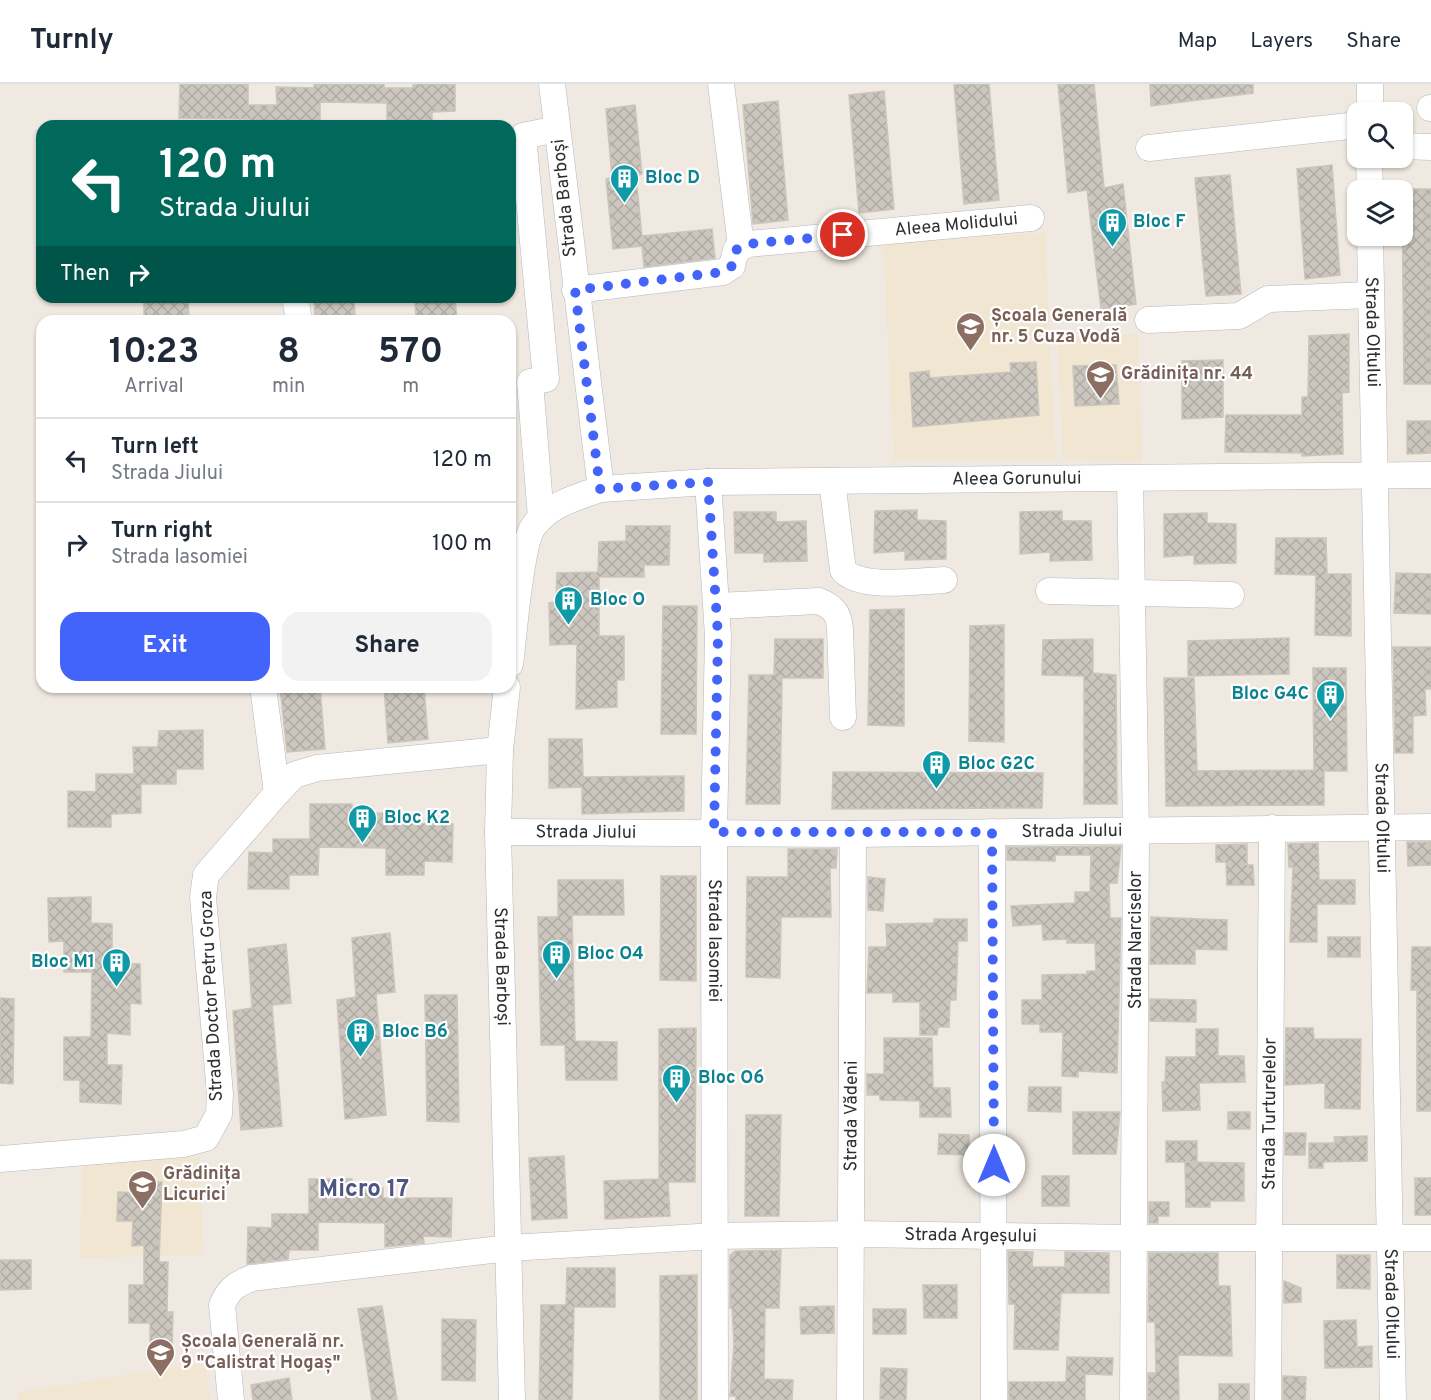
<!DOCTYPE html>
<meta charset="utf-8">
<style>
body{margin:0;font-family:Overpass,sans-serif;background:#f2f2f3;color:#1f2937;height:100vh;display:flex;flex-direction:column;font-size:22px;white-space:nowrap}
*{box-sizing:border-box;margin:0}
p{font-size:20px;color:#747a83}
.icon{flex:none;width:33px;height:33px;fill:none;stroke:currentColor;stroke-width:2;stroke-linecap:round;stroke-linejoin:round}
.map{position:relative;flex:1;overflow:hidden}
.sheet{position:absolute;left:36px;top:231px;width:480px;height:378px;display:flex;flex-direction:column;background:#fff;border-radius:18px;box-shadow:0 2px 4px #0004}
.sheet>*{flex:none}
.guide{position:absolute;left:36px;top:36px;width:480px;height:183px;border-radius:18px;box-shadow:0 2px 4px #0004;background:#00695c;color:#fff;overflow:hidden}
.fabs{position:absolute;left:1347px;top:18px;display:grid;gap:12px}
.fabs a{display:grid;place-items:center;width:66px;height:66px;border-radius:12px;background:#fff;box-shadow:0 2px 4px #0004;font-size:30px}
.pin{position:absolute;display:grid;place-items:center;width:51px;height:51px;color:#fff;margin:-26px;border:3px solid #fff;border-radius:50%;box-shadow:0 2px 6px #0007}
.me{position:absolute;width:66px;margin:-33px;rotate:0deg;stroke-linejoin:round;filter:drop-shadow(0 0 4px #0008)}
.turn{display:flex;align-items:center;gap:21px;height:126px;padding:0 24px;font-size:27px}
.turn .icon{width:78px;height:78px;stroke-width:2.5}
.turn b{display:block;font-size:42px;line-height:51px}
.then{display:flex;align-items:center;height:57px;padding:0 24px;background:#0003;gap:12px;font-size:22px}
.eta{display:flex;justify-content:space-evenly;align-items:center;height:102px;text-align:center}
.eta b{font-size:36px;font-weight:700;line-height:42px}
.primary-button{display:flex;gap:12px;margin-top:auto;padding:12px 24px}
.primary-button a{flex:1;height:69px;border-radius:18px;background:#4264fb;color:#fff;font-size:24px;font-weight:700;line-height:69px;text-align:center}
.primary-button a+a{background:#f2f2f3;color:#1f2937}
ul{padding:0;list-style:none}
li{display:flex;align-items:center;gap:18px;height:84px;padding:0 24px;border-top:2px solid #e0e1e3}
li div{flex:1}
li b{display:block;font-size:22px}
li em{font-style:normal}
header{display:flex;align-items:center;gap:36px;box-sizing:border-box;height:84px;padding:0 30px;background:#fff;border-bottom:2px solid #e0e1e3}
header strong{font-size:28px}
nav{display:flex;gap:33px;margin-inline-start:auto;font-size:21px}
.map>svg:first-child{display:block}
.education{fill:#f0e6d1}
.building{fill:url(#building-cross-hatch);stroke:#cbc5ba;stroke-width:1.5}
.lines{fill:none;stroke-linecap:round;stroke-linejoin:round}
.minor-casing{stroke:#b4b7c1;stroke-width:27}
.minor{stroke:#fff;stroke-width:26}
.route{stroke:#4264fb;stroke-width:10;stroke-dasharray:0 18}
.labels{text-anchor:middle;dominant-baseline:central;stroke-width:4.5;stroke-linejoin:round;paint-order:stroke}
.culture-label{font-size:18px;font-weight:bold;fill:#0d838f;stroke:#fff;text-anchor:start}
.street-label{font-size:18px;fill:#2e2e2e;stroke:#fff}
.education-label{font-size:18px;font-weight:bold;fill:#785e54;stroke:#fff;text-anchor:start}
.district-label{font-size:24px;font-weight:bold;fill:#4d5680;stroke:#fff}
</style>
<header>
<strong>Turnly</strong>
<nav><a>Map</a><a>Layers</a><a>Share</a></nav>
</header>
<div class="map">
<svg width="1431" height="1316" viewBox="0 0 1431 1316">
<defs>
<pattern id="building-cross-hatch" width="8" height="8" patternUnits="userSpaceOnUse" patternTransform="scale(1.5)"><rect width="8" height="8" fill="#cbc7bf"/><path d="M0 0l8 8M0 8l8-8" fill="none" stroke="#afaba4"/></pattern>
</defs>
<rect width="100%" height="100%" fill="#efe9e1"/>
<!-- education -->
<g class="education">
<polygon points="1045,149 1056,376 894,376 883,159"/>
<polygon points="1138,250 1142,377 1063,376 1057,253"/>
<polygon points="199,1073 204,1171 80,1174 82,1080"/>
<polygon points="205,1279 210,1316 19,1316 19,1308"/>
</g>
<!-- building -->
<g class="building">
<polygon points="180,0 248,0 248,21 277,21 276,3 314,4 314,0 384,0 384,4 413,4 413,0 455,0 455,27 432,28 432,42 387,42 387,19 320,18 320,42 251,42 251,35 179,34"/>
<polygon points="964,0 989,0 999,116 964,120 954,1"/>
<polygon points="1058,0 1094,0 1104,104 1123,100 1136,220 1101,225 1087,106 1068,109"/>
<polygon points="1150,0 1253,0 1253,9 1151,22"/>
<polygon points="884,7 894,125 859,129 849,11"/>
<polygon points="778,17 788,136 753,140 743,21"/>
<polygon points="635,21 642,90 636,92 642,152 712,145 715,174 644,183 642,162 613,165 606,95 612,93 606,25"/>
<polygon points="1332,81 1340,191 1305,195 1297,85"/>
<polygon points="1230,91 1241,210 1206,212 1195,94"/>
<polygon points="1402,105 1431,105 1431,300 1404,300"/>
<polygon points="144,213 188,213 189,237 144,237"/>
<polygon points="314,213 354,213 355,237 315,237"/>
<polygon points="415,213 455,213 457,237 416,237"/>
<polygon points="1349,250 1349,308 1342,309 1343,370 1302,372 1302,369 1225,368 1226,331 1302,331 1302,313 1308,313 1309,252"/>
<polygon points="1223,276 1223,333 1182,335 1182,277"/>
<polygon points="1036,278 1039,331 913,343 910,289 929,287 930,294 1011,288 1010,279"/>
<polygon points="1116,281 1119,320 1075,322 1073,282"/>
<polygon points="1407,337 1431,337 1431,369 1407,370"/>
<polygon points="917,426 917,436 946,437 946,475 905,476 905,467 874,469 875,427"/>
<polygon points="1062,427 1062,437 1091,437 1092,476 1050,477 1050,468 1020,470 1020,428"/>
<polygon points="734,428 776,428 776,438 806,437 807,477 764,478 764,469 735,469"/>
<polygon points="1207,429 1207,439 1236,440 1236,479 1194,480 1194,471 1164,473 1164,430"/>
<polygon points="626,442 670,442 669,481 644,481 644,493 599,493 599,552 624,552 624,596 617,596 617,623 576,625 577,560 550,561 549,519 556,518 557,489 598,488 599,458 626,457"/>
<polygon points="1276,454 1326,454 1327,490 1351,490 1351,552 1315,551 1316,491 1275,490"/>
<polygon points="1396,489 1431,490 1431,530 1394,529"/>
<polygon points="663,522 697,522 696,650 661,650"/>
<polygon points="904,525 904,642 868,641 870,526"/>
<polygon points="1004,541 1004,658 969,657 970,542"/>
<polygon points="1289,554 1289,590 1188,592 1188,557"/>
<polygon points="775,555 823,555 823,594 782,594 780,720 746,720 749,591 774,591"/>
<polygon points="1093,555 1093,589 1116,591 1117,720 1084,720 1084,592 1042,591 1043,556"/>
<polygon points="1393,563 1431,563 1431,605 1425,605 1426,631 1413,632 1413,669 1395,669"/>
<polygon points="1313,584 1346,584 1347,687 1324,687 1324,721 1166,722 1164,594 1194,594 1197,687 1314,686"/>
<polygon points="280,603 320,603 325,665 287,668"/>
<polygon points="384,603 424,603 428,655 388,659"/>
<polygon points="203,646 203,685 176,685 176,700 141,700 141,729 111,730 111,743 68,743 68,707 96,708 96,690 134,690 133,663 158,663 159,647"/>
<polygon points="549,655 582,655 583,693 684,692 684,727 582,730 582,703 549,704"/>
<polygon points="833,688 1043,689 1042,724 832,725"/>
<polygon points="310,720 352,720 352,730 384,729 384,739 453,740 452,778 424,777 424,791 386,791 386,764 319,763 318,791 289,791 289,805 248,805 249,768 273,769 273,755 310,755"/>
<polygon points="1407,758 1431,758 1431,781 1408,782"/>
<polygon points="1318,759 1319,796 1355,796 1355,820 1317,820 1317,858 1290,858 1293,783 1289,783 1288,760"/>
<polygon points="1247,760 1247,781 1253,781 1254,801 1227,801 1226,778 1216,778 1216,761"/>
<polygon points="1121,762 1117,799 1109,799 1110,834 1121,834 1117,989 1078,987 1078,993 1062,992 1063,948 1040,948 1040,940 1022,940 1022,916 1042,916 1042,891 1087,890 1087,887 1096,887 1095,859 1067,859 1067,855 1043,856 1042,840 1013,842 1011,822 1075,819 1075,808 1090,808 1091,771 1055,771 1055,777 1007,776 1007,763"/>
<polygon points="788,765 837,765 836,784 830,784 831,833 781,833 780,894 746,893 747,793 788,793"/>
<polygon points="661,792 696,792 696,897 660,896"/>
<polygon points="868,793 885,795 883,827 868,826"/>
<polygon points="558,796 623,796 624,831 572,831 575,957 617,958 617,996 566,996 565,961 541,961 538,833 558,833"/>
<polygon points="91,813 91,839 112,840 112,879 140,880 141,920 130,919 130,951 107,949 107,981 122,981 121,1020 80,1018 80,996 64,996 64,953 91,953 92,888 64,888 64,857 49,858 48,814"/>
<polygon points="1151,833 1227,836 1227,866 1195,865 1195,880 1150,880"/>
<polygon points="934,835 967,835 967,857 958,857 956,916 950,916 949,943 938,943 937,951 920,951 920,918 893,918 893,909 867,909 869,863 887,863 886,840 934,839"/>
<polygon points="390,849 395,908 376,910 386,1031 345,1035 337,916 356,913 352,854"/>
<rect x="1328" y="853" width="32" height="20"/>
<polygon points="286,860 291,919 272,921 282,1042 241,1046 233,927 252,924 248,865"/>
<polygon points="1412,863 1431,863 1431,1027 1417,1027 1417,906 1411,906"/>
<polygon points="425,911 457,911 459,1038 427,1037"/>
<polygon points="0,914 14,915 13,1000 0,999"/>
<polygon points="1150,915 1196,916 1196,938 1150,937"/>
<polygon points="696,944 695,1098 668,1098 670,1132 605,1135 604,1097 659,1095 659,945"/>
<polygon points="1286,944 1313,944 1314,955 1361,955 1360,1025 1325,1024 1325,999 1285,1001"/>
<polygon points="1196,945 1218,945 1218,972 1244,972 1245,998 1199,999 1200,1026 1163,1027 1162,998 1165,998 1166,973 1196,973"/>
<polygon points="884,954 932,954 933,1004 950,1004 951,1033 920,1033 920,1017 880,1016 880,1011 867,1011 867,990 884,990"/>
<polygon points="1029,1003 1061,1003 1061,1028 1028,1027"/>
<polygon points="1073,1028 1120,1028 1116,1070 1073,1070"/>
<rect x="1228" y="1028" width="22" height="17"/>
<polygon points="746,1031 781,1031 779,1132 745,1132"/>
<polygon points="1285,1049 1306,1049 1305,1071 1285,1071"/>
<polygon points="939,1050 969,1051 969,1071 938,1070"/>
<polygon points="1367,1052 1367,1077 1323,1078 1323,1084 1309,1084 1309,1059 1335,1059 1334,1053"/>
<rect x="1166" y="1057" width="31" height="21"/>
<polygon points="564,1072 567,1134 532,1136 529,1074"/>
<polygon points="1185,1078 1244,1079 1244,1117 1210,1117 1210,1123 1186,1123"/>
<rect x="1042" y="1092" width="27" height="30"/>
<rect x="1415" y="1094" width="16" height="37"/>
<polygon points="309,1095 352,1095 351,1104 383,1104 383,1114 452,1114 451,1153 423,1152 424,1159 385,1163 385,1139 318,1138 318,1166 289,1166 288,1175 247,1180 248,1143 272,1144 272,1130 309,1130"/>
<polygon points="136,1098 162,1098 159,1178 168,1178 167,1228 173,1228 172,1264 150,1263 150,1239 129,1239 129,1201 144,1201 144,1161 132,1162 133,1137 117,1137 118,1108 136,1109"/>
<polygon points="1149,1118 1169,1118 1169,1132 1158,1132 1158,1139 1149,1139"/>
<polygon points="781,1166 779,1224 765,1224 764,1295 793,1296 792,1316 736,1316 736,1312 730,1312 734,1260 732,1224 730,1224 730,1171 735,1167"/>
<polygon points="1008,1167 1033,1168 1032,1183 1065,1183 1065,1168 1109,1169 1109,1209 1061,1209 1058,1266 1014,1265 1015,1220 1009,1220"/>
<polygon points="1149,1169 1218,1169 1218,1202 1230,1202 1232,1272 1178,1271 1179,1316 1148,1316 1148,1289 1156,1289 1155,1238 1148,1238"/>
<polygon points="1337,1171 1370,1171 1370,1205 1337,1204"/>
<polygon points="0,1176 31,1176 31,1205 0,1206"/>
<polygon points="567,1184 615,1184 615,1223 574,1223 572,1316 539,1316 541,1221 566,1221"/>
<polygon points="697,1191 697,1316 660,1316 660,1192"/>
<polygon points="1284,1197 1301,1204 1301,1218 1284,1219"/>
<polygon points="923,1201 957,1201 957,1234 924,1234"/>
<polygon points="382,1222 397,1316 372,1316 358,1225"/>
<polygon points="834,1222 834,1249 801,1250 800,1223"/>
<rect x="873" y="1225" width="33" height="25"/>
<polygon points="442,1235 476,1236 475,1297 442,1296"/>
<polygon points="1356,1236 1357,1263 1372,1262 1372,1283 1325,1284 1324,1237"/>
<polygon points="1067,1273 1113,1274 1112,1291 1085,1290 1085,1316 1009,1316 1009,1298 1066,1298"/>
<polygon points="881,1284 907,1285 906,1316 880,1315"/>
<polygon points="1283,1292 1306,1293 1305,1316 1283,1316"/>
<polygon points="289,1294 292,1316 253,1316 251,1301"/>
<rect x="1219" y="1300" width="30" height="16"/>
</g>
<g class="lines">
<defs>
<g id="minor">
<polyline points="721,0 741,162"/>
<polyline points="1430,24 1431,24"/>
<polyline points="1370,28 1370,0"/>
<polyline points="1402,62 1431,63"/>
<polyline points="1149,64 1358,41"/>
<polyline points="1369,74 1370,106"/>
<path id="s1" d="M1370,152L1393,1316"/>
<path id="s2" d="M575,206L723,188L732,182L736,166L748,160L1031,134"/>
<polyline points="295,213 299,237"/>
<polyline points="1148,236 1239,232 1268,215 1370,211"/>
<polyline points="1130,396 1136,746 1133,1316"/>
<path d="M832,397L843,486C860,506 918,497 944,496"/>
<path id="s3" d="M708,398L718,552L714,748L715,1316"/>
<path id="s4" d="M601,405L708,398L1431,391"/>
<polyline points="541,434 530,298 546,295 523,52 557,45"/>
<polyline points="1049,507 1231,511"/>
<path d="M717,522L819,517C833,523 839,529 840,545L843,633"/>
<path d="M510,580C514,552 520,462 533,443C548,421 577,413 601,405L552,0"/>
<polyline points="263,603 277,709"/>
<path id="s5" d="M507,603L500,666L498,748L512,1316"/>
<path id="s6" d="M498,748L853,750L1431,743"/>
<polyline points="992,748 994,1316"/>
<polyline points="0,1075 184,1060 206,1054 219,1030 220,1010 203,813 206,791 277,709 294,691 317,684 500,666"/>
<path id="s7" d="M231,1316L222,1221C229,1205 236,1200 252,1194L509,1164L716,1152L852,1150L1135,1154H1431"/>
<path id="s8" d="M850,1316L853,750"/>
<path id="s9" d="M1268,1316L1272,744"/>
</g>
</defs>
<!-- minor casing -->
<use href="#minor" class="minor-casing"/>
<!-- minor -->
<use href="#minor" class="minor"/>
</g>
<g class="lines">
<!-- route -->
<polyline class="route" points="843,151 748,160 736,166 732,182 723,188 575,206 600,405 708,398 718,552 714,748 992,748 994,1081"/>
</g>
<!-- icons -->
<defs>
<symbol id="building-pin" viewBox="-11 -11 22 30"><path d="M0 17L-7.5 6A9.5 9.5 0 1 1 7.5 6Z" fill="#0f9aa8" stroke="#fff"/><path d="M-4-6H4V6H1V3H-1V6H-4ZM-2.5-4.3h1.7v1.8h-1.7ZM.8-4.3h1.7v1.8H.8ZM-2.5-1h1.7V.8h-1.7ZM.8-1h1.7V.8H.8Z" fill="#fff"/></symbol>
<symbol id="school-pin" viewBox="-11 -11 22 30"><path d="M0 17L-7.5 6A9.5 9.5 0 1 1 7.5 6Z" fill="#8d6e63" stroke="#fff"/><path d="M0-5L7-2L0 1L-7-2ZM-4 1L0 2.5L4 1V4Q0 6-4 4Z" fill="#fff"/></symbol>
</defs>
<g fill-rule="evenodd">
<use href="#building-pin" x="608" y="78" width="33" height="45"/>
<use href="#building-pin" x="1096" y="122" width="33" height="45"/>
<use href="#school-pin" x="954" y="226" width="33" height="45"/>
<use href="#school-pin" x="1084" y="274" width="33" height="45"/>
<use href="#building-pin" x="552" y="500" width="33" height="45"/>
<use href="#building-pin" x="1314" y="594" width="33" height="45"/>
<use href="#building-pin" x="920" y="664" width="33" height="45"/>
<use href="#building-pin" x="346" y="718" width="33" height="45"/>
<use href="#building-pin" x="540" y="854" width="33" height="45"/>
<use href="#building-pin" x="100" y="862" width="33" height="45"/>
<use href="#building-pin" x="344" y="932" width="33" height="45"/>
<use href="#building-pin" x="660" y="978" width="33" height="45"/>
<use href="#school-pin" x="126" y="1084" width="33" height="45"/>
<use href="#school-pin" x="144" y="1252" width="33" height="45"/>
</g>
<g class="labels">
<!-- culture labels -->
<g class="culture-label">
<text x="645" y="94">Bloc D</text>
<text x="1133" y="138">Bloc F</text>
<text x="590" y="516">Bloc O</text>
<text x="1309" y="610" text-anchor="end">Bloc G4C</text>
<text x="958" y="680">Bloc G2C</text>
<text x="384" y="734">Bloc K2</text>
<text x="577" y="870">Bloc O4</text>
<text x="95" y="878" text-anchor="end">Bloc M1</text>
<text x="382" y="948">Bloc B6</text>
<text x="698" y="994">Bloc O6</text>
</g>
<!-- street labels -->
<g class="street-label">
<text transform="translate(565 114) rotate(-96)">Strada Barboși</text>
<text stroke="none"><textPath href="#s2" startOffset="399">Aleea Molidului</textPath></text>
<text stroke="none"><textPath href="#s1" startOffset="96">Strada Oltului</textPath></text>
<text stroke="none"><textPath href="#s4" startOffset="416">Aleea Gorunului</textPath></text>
<text stroke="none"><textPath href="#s1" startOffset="582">Strada Oltului</textPath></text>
<text stroke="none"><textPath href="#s6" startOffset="574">Strada Jiului</textPath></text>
<text stroke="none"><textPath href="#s6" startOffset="88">Strada Jiului</textPath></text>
<text transform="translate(1136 856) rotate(-90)">Strada Narciselor</text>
<text stroke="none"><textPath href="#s3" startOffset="459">Strada Iasomiei</textPath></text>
<text stroke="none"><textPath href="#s5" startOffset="280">Strada Barboși</textPath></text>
<text transform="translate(212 912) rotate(-93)">Strada Doctor Petru Groza</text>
<text stroke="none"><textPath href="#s9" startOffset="286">Strada Turturelelor</textPath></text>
<text stroke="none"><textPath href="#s8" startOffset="284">Strada Vădeni</textPath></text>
<text stroke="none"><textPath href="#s7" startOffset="858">Strada Argeșului</textPath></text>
<text stroke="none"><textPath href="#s1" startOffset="1068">Strada Oltului</textPath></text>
</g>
<!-- education labels -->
<g class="education-label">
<text x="991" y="232">Școala Generală<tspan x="991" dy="21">nr. 5 Cuza Vodă</tspan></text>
<text x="1121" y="290">Grădinița nr. 44</text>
<text x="163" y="1090">Grădinița<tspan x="163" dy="21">Licurici</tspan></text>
<text x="181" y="1258">Școala Generală nr.<tspan x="181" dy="21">9 "Calistrat Hogaș"</tspan></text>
</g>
<!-- district labels -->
<g class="district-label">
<text x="364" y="1106">Micro 17</text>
</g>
</g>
</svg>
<div class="fabs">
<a><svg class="icon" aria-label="search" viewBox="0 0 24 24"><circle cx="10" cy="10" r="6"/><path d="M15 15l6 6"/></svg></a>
<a><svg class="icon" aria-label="layers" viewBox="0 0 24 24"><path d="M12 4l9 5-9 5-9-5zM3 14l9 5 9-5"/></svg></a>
</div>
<div class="pin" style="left:843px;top:151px;background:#d93025"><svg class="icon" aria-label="arrive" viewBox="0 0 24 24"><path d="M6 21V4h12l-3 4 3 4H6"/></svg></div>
<svg class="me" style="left:994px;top:1081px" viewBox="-20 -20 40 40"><circle r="19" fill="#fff"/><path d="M0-13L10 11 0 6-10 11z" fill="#4264fb"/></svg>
<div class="guide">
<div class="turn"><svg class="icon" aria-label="left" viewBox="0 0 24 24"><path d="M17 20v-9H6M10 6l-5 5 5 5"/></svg><div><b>120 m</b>Strada Jiului</div></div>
<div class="then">Then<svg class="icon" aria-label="right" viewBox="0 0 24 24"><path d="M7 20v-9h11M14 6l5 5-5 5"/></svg></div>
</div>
<section class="sheet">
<div class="eta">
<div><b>10:23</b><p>Arrival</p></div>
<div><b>8</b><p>min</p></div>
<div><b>570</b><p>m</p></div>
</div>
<ul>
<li><svg class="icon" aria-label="left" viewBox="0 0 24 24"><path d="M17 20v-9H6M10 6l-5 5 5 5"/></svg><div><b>Turn left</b><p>Strada Jiului</p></div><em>120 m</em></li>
<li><svg class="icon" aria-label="right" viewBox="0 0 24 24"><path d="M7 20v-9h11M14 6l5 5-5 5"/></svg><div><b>Turn right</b><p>Strada Iasomiei</p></div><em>100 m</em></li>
</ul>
<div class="primary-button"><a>Exit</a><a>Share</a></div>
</section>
</div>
